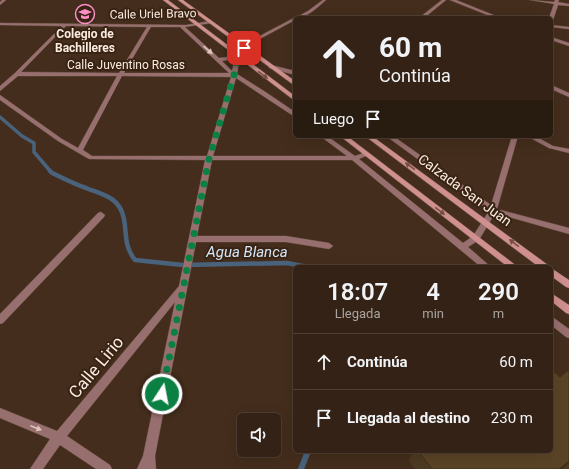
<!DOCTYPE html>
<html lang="es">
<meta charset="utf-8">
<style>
body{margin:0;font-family:Roboto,sans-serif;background:#3e2f22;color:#f1f3f6;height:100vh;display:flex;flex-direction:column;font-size:15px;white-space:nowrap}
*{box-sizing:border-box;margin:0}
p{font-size:13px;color:#a9a4a0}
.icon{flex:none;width:22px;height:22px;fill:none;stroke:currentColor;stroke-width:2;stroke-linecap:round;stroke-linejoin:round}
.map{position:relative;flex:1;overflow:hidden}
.drawer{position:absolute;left:293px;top:265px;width:260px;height:188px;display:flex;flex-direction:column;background:#332215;border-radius:6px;box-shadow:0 4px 16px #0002,0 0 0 1px #4e3f34}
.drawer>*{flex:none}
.guide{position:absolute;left:293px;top:16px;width:260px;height:122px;border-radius:6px;box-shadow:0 4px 16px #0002,0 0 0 1px #4e3f34;background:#332215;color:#f1f3f6;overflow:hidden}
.fabs{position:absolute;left:237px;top:413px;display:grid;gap:8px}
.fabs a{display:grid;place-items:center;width:44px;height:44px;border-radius:6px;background:#332215;box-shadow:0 4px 16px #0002,0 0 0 1px #4e3f34;font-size:20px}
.pin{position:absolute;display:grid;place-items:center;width:34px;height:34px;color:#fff;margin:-17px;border-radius:8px;box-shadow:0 2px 6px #0006}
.me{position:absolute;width:44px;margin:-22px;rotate:11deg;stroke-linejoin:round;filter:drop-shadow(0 0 3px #0008)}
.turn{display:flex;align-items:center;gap:14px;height:84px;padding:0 20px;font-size:18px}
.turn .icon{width:52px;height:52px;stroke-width:2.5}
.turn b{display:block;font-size:28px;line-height:34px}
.then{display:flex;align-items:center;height:38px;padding:0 20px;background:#0003;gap:8px;font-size:15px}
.eta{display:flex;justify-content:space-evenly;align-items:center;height:68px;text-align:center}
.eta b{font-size:24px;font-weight:600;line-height:28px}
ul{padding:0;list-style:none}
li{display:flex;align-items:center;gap:12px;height:56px;padding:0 20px;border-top:1px solid #4e3f34}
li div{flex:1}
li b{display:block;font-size:15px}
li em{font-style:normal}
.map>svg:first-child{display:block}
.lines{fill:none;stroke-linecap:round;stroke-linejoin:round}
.stream-far2{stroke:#49637d;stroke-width:3.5}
.stream-far1{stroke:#49637d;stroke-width:4.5}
.stream{stroke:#49637d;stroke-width:6}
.service-casing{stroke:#614b3c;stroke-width:1}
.minor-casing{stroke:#614b3c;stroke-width:1}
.secondary-casing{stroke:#614b3c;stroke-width:1}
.service{fill:#976f6e;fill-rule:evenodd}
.minor{fill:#976f6e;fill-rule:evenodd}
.secondary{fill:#cf908f;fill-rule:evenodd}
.wall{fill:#4d3a22}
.shaded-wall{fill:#3f301b}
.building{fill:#5a4427;stroke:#3f301b}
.oneway{fill:#ddc6be}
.oneway2{fill:#754f45}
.route{stroke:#0b8043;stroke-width:7;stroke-dasharray:0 12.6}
.labels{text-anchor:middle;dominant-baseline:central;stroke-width:4;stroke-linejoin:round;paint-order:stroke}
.far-street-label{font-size:12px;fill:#fbebe1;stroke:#392313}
.far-poi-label{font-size:12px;font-weight:bold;fill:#fbebe1;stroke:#392313}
.street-label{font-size:14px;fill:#fbebe1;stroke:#392313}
.water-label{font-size:15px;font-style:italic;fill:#d4e7fa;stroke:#392313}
.near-street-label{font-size:17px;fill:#fbebe1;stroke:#392313}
</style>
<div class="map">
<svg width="569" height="469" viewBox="0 0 569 469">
<rect width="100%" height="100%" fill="#442d1c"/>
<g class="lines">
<!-- stream-far2 -->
<polyline class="stream-far2" points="0,117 22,136 34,143 34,152 51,172"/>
<!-- stream-far1 -->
<path class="stream-far1" d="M50,171L52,173C63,178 74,184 86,188C103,195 120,197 124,219C127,236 124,246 135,260L183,265L287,263L308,267"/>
<!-- stream -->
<polyline class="stream" points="301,469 308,451"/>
<defs>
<g id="service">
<path d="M323,0H326C318,7 307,18 295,18L308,11Z"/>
<polygon points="294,18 295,18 295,20 256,41 245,49 242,48 254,39"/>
</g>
<g id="minor">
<polygon points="2,0 6,0 0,5 0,2"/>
<polygon points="442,0 446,0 424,18 419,18"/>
<polygon points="450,0 456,0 501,18 495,18"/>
<polygon points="530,0 554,2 555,0 559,0 558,2 569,4 569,6 558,5 553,20 551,21 551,18 549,18 554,4"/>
<path d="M210,21H212V23L185,27L219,58L236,56L242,47H246V48L240,57L237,74L264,91L295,112V117L236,78L213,156H347L320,136H327L355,156L366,152L368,153V155L359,159L463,243L473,236L489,211L386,136H393L491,205L512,136H518L497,209L569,228V234L495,213L479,240L468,247L491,267H481L352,160H212L197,236H286L329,243L333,246L329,249L286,242H196L155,456L156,469H137L143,456L175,302L67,436L110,465L112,469H96L60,445L43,469H30L50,439L0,418V408L57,431L179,286L205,160L89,159L58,141L0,100V95L62,139L78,148L117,76H18L0,91V86L15,73L62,26L0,25V23L186,25ZM66,26L147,27L119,73L21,72ZM151,27H180L229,73H124ZM235,59L232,71L222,61ZM122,76L231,77L207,156H92L83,150Z"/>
<polygon points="551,25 569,27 569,29 551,27"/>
<polygon points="551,37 569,43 569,46 551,40"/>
<polygon points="271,65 295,71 295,75 269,68 269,66"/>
<polygon points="551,85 569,93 569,97 551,89"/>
<polygon points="527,136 535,136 553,146 569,149 569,153 549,148"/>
<polygon points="101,212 105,215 104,217 3,323 0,324 0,314 98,213"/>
<polygon points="551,316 569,329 569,338 566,337 551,325"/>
</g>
<g id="secondary">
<polygon points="163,0 168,0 295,96 295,101"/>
<polygon points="178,0 183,0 295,81 295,86"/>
<polygon points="340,136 347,136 518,267 508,267"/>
<polygon points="365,136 372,136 548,265 549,267 539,267"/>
<polygon points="551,268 569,280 569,288 566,287 551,276"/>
<polygon points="551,293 569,305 569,314 566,313 551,301"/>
</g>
</defs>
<!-- service casing -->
<use href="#service" class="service-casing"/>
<!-- minor casing -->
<use href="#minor" class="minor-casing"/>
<!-- secondary casing -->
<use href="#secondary" class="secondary-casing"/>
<!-- service -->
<use href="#service" class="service"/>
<!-- minor -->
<use href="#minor" class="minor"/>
<!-- secondary -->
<use href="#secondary" class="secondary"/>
</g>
<!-- wall -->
<polygon class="wall" points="569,370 569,469 415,469 409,461 413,451 551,451 560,377"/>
<!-- shaded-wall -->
<polygon class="shaded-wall" points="569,461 569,463 563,469 559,469"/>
<!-- building -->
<polygon class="building" points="551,369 560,377 569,370 569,461 559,469 432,469 418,451 551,451"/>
<!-- one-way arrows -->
<defs><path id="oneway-solid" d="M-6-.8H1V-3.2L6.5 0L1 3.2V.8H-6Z"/></defs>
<g class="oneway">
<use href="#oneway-solid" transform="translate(208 50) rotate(42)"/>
<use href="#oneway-solid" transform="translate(36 428) rotate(21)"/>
</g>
<g class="oneway2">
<use href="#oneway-solid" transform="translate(263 75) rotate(37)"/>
<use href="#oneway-solid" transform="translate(410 166) rotate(-144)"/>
<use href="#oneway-solid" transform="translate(440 211) rotate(37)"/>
<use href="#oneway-solid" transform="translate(514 243) rotate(-143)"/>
</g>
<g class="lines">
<!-- route -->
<polyline class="route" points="162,394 209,159 234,75 238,57 244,48"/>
</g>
<!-- icons -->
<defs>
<symbol id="university-ring" viewBox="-11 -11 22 22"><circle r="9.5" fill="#392313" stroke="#fa8fc8" stroke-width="1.5"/><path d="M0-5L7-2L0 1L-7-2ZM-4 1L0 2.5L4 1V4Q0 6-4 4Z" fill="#fa8fc8"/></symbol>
</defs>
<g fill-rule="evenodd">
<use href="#university-ring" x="74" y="3" width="22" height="22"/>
</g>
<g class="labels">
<!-- far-street labels -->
<g class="far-street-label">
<text transform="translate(153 14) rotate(-1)">Calle Uriel Bravo</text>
<text x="126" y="65">Calle Juventino Rosas</text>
</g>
<!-- far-poi labels -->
<g class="far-poi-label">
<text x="85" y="34">Colegio de<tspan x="85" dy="14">Bachilleres</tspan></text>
</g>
<!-- street labels -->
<g class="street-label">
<text transform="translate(465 190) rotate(36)">Calzada San Juan</text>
</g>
<!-- water labels -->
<g class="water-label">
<text x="247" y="252">Agua Blanca</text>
</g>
<!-- near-street labels -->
<g class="near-street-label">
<text transform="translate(96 367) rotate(-50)">Calle Lirio</text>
</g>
</g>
</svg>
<div class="fabs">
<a><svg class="icon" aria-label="sound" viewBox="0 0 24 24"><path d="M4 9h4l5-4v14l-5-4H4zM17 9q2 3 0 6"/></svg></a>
</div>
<div class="pin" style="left:244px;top:48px;background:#d93025"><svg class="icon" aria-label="arrive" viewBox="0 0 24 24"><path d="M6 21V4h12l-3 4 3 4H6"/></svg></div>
<svg class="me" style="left:162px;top:394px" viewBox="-20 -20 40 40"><circle r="17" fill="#0b8043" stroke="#fff" stroke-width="3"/><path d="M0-11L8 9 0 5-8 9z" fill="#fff"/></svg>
<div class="guide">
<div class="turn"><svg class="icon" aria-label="ahead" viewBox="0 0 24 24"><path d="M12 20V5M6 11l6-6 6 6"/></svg><div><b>60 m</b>Continúa</div></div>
<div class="then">Luego<svg class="icon" aria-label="arrive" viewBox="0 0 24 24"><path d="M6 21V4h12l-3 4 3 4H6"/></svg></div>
</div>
<section class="drawer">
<div class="eta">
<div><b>18:07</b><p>Llegada</p></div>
<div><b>4</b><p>min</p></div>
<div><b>290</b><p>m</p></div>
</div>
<ul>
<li><svg class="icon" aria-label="ahead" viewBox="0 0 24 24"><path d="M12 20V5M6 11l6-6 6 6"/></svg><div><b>Continúa</b></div><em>60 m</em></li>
<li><svg class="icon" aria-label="arrive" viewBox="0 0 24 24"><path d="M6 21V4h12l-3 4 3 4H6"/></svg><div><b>Llegada al destino</b></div><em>230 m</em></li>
</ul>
</section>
</div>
